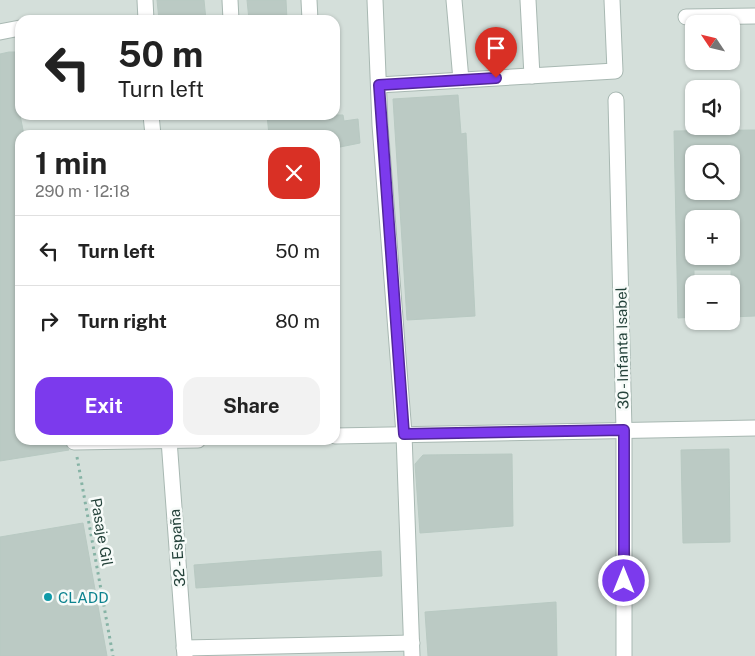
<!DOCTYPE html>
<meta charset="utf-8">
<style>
body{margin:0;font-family:"Public Sans",sans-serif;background:#f2f2f2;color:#222;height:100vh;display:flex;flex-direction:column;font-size:19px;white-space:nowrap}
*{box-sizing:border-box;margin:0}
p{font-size:16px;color:#767676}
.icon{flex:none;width:28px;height:28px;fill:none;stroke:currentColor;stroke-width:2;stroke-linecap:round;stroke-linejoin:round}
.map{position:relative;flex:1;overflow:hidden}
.details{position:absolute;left:15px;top:130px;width:325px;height:315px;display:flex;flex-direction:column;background:#fff;border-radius:15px;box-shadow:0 1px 4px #0004}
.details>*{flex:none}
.guide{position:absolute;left:15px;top:15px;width:325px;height:105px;border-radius:15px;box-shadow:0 1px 4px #0004;background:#fff;color:#222;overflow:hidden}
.needle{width:32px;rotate:305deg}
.fabs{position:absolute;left:685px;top:15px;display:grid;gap:10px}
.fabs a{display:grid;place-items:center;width:55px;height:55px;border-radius:10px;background:#fff;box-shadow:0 1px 4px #0004;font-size:25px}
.pin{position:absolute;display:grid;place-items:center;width:42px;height:42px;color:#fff;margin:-51px -21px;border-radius:50% 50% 50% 0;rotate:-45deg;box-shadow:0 0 5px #0007}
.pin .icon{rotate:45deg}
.me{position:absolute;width:55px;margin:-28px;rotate:0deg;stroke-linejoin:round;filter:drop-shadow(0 0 4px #0008)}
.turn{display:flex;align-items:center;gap:18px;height:105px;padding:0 20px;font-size:22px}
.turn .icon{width:65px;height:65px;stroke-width:2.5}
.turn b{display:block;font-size:35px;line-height:42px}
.round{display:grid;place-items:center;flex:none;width:52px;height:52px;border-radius:15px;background:#f2f2f2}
.headline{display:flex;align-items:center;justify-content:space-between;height:85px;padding:0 20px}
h1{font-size:30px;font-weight:700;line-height:38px}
.button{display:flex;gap:10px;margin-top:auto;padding:10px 20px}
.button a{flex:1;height:58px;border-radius:15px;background:#7c3aed;color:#fff;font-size:20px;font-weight:700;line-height:58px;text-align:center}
.button a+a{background:#f2f2f2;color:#222}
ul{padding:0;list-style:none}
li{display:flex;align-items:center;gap:15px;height:70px;padding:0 20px;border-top:1px solid #e0e0e0}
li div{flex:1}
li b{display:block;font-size:19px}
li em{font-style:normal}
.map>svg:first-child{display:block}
.built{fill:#d4dfda;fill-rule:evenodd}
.building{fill:#bbcac4;stroke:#b8c9c2;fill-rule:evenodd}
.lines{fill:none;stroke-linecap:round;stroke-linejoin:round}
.minor-casing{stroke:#a8b8b2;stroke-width:17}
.path{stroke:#86b3a5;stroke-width:3;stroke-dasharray:2.5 4;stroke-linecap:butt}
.minor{stroke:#fff;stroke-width:15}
.route-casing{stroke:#51269a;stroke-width:12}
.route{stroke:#7c3aed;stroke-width:9}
.culture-dot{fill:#0f9aa8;stroke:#f7fbf9;stroke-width:2}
.labels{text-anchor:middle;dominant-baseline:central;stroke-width:5;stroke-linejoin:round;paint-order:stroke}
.street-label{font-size:15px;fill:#24423a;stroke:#f7fbf9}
.culture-label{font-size:15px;fill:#0d838f;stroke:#f7fbf9;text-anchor:start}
</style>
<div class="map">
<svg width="755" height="656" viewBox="0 0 755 656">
<rect width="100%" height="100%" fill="#e6efeb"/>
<!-- built -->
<path class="built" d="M0,0H755V656H0ZM20,20H335V115H20ZM694,24H731V61H694ZM694,89H731V126H694ZM20,135H335V440H20ZM694,154H731V191H694ZM694,219H731V256H694ZM694,284H731V321H694Z"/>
<!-- building -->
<g class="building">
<polygon points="157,0 204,0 206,20 159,20"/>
<polygon points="247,0 286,0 287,20 249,20"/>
<polygon points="9,52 20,52 20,115 24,135 20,135 20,440 65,440 66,446 69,450 0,461 0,54"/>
<polygon points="458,95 461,134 466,133 475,316 407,320 393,99"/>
<polygon points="267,115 343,115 344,121 358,119 360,143 335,148 335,135 269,135"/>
<path d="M755,130V316L731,317V270H694V317L678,318L674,131ZM694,154H731V191H694ZM694,219H731V256H694Z"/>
<polygon points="729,449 730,542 683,543 681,450"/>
<polygon points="512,454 513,526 420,533 415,464 423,455"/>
<polygon points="83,523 107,656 0,656 0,537"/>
<polygon points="381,551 382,576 196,588 194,565"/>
<polygon points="556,602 557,656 428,656 425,612"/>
</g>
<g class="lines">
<defs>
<g id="minor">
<polyline points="145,0 146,20"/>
<polyline points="230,0 231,20"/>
<polyline points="309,0 310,20"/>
<polyline points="375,0 380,125 404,434 412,656"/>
<polyline points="454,0 461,80"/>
<polyline points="528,0 532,76"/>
<polyline points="686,17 755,16"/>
<polyline points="0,32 20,28"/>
<polyline points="379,85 615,71 612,0"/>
<polyline points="616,100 624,430 624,656"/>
<polyline points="151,115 153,135"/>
<polyline points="335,436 755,428"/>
<polyline points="169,440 185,656"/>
<polyline points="74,442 198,440"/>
<polyline points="184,648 412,643"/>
</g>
</defs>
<!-- minor casing -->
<use href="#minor" class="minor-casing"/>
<!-- path -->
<polyline class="path" points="77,457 113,656"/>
<!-- minor -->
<use href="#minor" class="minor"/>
</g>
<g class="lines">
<defs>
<polyline id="route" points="496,78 379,85 404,434 624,430 624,581"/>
</defs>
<!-- route casing -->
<use href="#route" class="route-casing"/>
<!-- route -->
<use href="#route" class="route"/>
</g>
<!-- markers -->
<circle class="culture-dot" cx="48" cy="597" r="5"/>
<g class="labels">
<!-- street labels -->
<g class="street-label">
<text transform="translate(622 348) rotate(-91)">30 - Infanta Isabel</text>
<text transform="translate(102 532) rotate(80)">Pasaje Gil</text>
<text transform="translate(177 548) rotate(-94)">32 - España</text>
</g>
<!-- culture labels -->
<g class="culture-label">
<text x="58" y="597">CLADD</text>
</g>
</g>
</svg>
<div class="fabs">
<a><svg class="needle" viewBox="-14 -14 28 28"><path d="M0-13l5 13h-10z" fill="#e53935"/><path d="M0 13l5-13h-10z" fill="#767676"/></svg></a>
<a><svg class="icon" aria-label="sound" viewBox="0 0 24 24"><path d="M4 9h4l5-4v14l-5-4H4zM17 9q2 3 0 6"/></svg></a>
<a><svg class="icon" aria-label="search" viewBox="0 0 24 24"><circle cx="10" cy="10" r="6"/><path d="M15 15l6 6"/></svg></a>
<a>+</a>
<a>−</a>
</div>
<div class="pin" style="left:496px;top:78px;background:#d93025"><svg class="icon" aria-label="arrive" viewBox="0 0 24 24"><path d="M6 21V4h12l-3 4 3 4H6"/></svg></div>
<svg class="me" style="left:624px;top:581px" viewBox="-20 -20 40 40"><circle r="17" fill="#7c3aed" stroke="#fff" stroke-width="3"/><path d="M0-11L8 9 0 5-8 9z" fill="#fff"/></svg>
<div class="guide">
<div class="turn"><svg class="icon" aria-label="left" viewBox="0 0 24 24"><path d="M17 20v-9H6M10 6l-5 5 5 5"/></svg><div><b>50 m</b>Turn left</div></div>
</div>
<section class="details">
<div class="headline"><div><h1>1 min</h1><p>290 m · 12:18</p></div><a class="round" style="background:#d93025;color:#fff"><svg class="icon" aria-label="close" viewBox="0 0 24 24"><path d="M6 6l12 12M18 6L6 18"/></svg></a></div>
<ul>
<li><svg class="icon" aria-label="left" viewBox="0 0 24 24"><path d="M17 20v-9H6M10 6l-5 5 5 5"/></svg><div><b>Turn left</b></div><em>50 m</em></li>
<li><svg class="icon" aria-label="right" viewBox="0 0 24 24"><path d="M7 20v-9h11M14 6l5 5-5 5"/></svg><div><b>Turn right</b></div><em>80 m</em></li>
</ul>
<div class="button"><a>Exit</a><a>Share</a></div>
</section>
</div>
